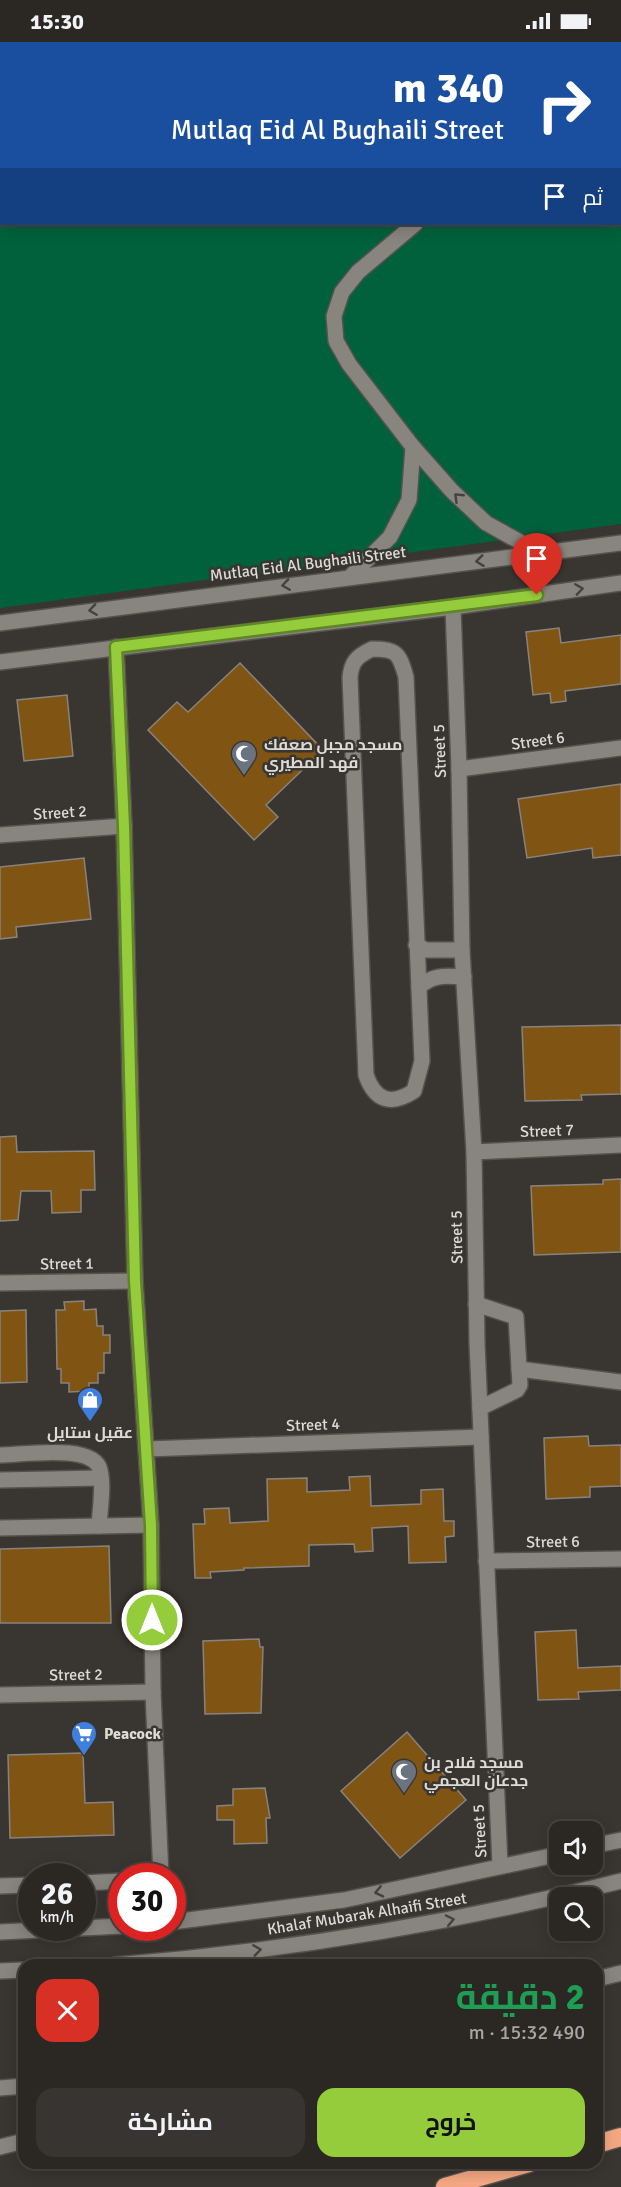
<!DOCTYPE html>
<html lang="ar">
<meta charset="utf-8">
<style>
body{margin:0;font-family:Signika,Cairo,sans-serif;background:#373431;color:#f1f3f6;direction:rtl;height:100vh;display:flex;flex-direction:column;font-size:22px;white-space:nowrap}
*{box-sizing:border-box;margin:0}
p{font-size:20px;color:#a6a6a6}
.icon{flex:none;width:33px;height:33px;fill:none;stroke:currentColor;stroke-width:2;stroke-linecap:round;stroke-linejoin:round}
.map{position:relative;flex:1;overflow:hidden;direction:ltr}
.drawer{position:absolute;left:18px;top:1917px;width:585px;height:210px;display:flex;flex-direction:column;background:#2b2824;border-radius:18px;box-shadow:0 3px 15px #0003,0 0 0 2px #474441;direction:rtl}
.drawer>*{flex:none}
.top-card{position:absolute;left:0px;top:0px;width:621px;height:183px;box-shadow:0 3px 15px #0003,0 0 0 2px #474441;direction:rtl;background:#1a4fa0;color:#fff;overflow:hidden}
.tools{position:absolute;left:549px;top:1779px;display:grid;gap:12px}
.tools a{display:grid;place-items:center;width:54px;height:54px;border-radius:12px;background:#2b2824;box-shadow:0 3px 15px #0003,0 0 0 2px #474441;font-size:30px}
.speed{position:absolute;left:18px;top:1821px;display:flex;gap:12px;font-size:30px;font-weight:700;text-align:center}
.speed>*{display:grid;place-content:center;width:78px;height:78px;border-radius:50%;background:#2b2824;box-shadow:0 3px 15px #0003,0 0 0 2px #474441;line-height:1}
.speed small{font-size:15px;font-weight:400}
.speed .limit{border:9px solid #d22;background:#fff;color:#111}
.pin{position:absolute;display:grid;place-items:center;width:51px;height:51px;color:#fff;margin:-62px -26px;border-radius:50% 50% 50% 0;rotate:-45deg;box-shadow:0 0 6px #0007}
.pin .icon{rotate:45deg}
.me{position:absolute;width:66px;margin:-33px;rotate:0deg;stroke-linejoin:round;filter:drop-shadow(0 0 4px #0008)}
.turn{display:flex;align-items:center;gap:21px;height:126px;padding:0 18px;font-size:27px}
.turn .icon{width:78px;height:78px;stroke-width:2.5}
.turn b{display:block;font-size:42px;line-height:51px}
.then{display:flex;align-items:center;height:57px;padding:0 18px;background:#0003;gap:12px;font-size:22px}
.round{display:grid;place-items:center;flex:none;width:63px;height:63px;border-radius:18px;background:#373431}
.headline{display:flex;align-items:center;justify-content:space-between;height:102px;padding:0 18px}
h1{font-size:36px;font-weight:700;line-height:45px;color:#1e9e55}
.button{display:flex;gap:12px;margin-top:auto;padding:12px 18px}
.button a{flex:1;height:69px;border-radius:18px;background:#94cc3c;color:#111;font-size:24px;font-weight:700;line-height:69px;text-align:center}
.button a+a{background:#373431;color:#f1f3f6}
.status{display:flex;justify-content:space-between;align-items:center;height:42px;padding:0 30px;background:#2b2824;direction:ltr}
.status svg{height:16px;fill:currentColor}
.map>svg:first-child{display:block}
.green{fill:#00613c;fill-rule:evenodd}
.building{fill:#805513;stroke:#88837e;stroke-width:1.5}
.lines{fill:none;stroke-linecap:round;stroke-linejoin:round}
.minor-casing{stroke:#55514e;stroke-width:18}
.highway-casing{stroke:#55514e;stroke-width:21}
.minor{stroke:#88847e;stroke-width:15}
.highway{stroke:#f4a782;stroke-width:18}
.oneway{stroke:#45413c}
.route-casing{stroke:#608527;stroke-width:15}
.route{stroke:#94cc3c;stroke-width:10}
.labels{text-anchor:middle;dominant-baseline:central;stroke-width:5;stroke-linejoin:round;paint-order:stroke}
.street-label{font-size:16px;fill:#dddbd8;stroke:#393530}
.poi-label{font-size:16px;font-weight:bold;fill:#dddbd8;stroke:#393530;text-anchor:start}
</style>
<div class="status"><b>15:30</b><svg viewBox="0 0 49 12"><path d="M0 12V9h3v3zM5 12V6h3v6zM10 12V3h3v9zM15 12V0h3v12zM26 1h20v11H26zM47 4h2v5h-2z"/></svg></div>
<div class="map">
<svg width="621" height="2145" viewBox="0 0 621 2145">
<rect width="100%" height="100%" fill="#393530"/>
<!-- green -->
<path class="green" d="M0,0H621V482L0,566ZM2,2H620V182H2Z"/>
<!-- building -->
<g class="building">
<polygon points="559,586 561,601 621,593 621,642 565,649 566,659 551,661 550,651 533,653 526,590"/>
<polygon points="240,621 323,708 266,763 278,775 254,798 148,688 177,660 188,670"/>
<polygon points="67,653 73,714 24,719 17,658"/>
<polygon points="621,742 621,813 593,816 592,806 527,816 518,757"/>
<polygon points="84,816 91,877 16,885 17,895 0,897 0,825"/>
<polygon points="621,983 621,1052 581,1053 582,1058 525,1059 522,985"/>
<polygon points="16,1094 17,1110 94,1109 95,1148 81,1148 81,1170 52,1171 51,1149 21,1149 18,1178 0,1179 0,1095"/>
<polygon points="621,1137 621,1210 534,1213 531,1144 603,1142 603,1138"/>
<polygon points="84,1259 84,1268 96,1267 97,1284 103,1284 103,1293 110,1293 110,1311 104,1311 104,1331 98,1331 98,1341 89,1341 89,1349 69,1350 69,1341 61,1341 61,1327 57,1327 56,1268 65,1268 64,1260"/>
<polygon points="26,1268 27,1340 0,1341 0,1269"/>
<polygon points="588,1394 589,1404 621,1403 621,1444 590,1445 590,1455 546,1457 544,1396"/>
<polygon points="370,1434 371,1464 421,1462 421,1448 443,1447 444,1479 454,1479 454,1494 445,1495 446,1520 409,1521 408,1484 372,1486 373,1509 355,1510 354,1502 309,1503 309,1524 244,1526 244,1528 210,1530 211,1536 195,1536 193,1482 205,1482 204,1467 229,1466 230,1481 268,1479 267,1437 307,1436 307,1450 350,1448 349,1435"/>
<polygon points="109,1504 111,1581 0,1581 0,1507"/>
<polygon points="576,1588 578,1626 621,1624 621,1648 578,1650 579,1657 538,1658 535,1590"/>
<polygon points="259,1597 260,1605 263,1605 261,1671 205,1672 203,1599"/>
<polygon points="407,1690 466,1758 400,1816 341,1749"/>
<polygon points="83,1711 85,1761 113,1760 114,1793 10,1796 8,1713"/>
<polygon points="265,1746 270,1776 266,1776 267,1801 234,1802 234,1778 217,1778 217,1764 233,1763 233,1747"/>
</g>
<g class="lines">
<defs>
<g id="minor">
<polyline points="620,134 621,134"/>
<polyline points="415,182 358,230 342,250 334,274 336,299 349,322 413,405 452,449 486,481 540,511"/>
<polyline points="351,534 390,495 409,458 413,405"/>
<polyline points="453,565 459,727 462,908 474,1110 477,1301 500,1823"/>
<polyline points="0,581 621,501"/>
<polyline points="116,605 124,784 135,1239 151,1483 153,1650 161,1834"/>
<path d="M372,607C397,607 399,611 406,635L422,1019L414,1049C391,1064 375,1059 366,1033L350,636C351,620 357,614 372,607Z"/>
<polyline points="0,620 453,565 621,541"/>
<polyline points="459,727 621,706"/>
<polyline points="0,793 124,784"/>
<polyline points="416,903 426,908 462,908"/>
<path d="M419,945C433,932 446,934 464,935"/>
<polyline points="474,1110 621,1103"/>
<polyline points="0,1241 135,1239"/>
<polyline points="476,1262 516,1275 520,1343 517,1348 480,1366"/>
<polyline points="519,1327 621,1340"/>
<polyline points="147,1407 481,1395"/>
<path d="M0,1413C22,1413 94,1401 100,1428C104,1444 100,1467 99,1484"/>
<polyline points="0,1438 100,1436"/>
<polyline points="0,1486 151,1483"/>
<polyline points="486,1519 621,1517"/>
<polyline points="0,1653 153,1650"/>
<polyline points="592,1804 621,1798"/>
<polyline points="82,1841 122,1839"/>
<polyline points="0,1844 32,1843"/>
<polyline points="172,1880 344,1858 560,1812"/>
<polyline points="0,1890 122,1884"/>
<path d="M115,1923C287,1909 454,1881 621,1839"/>
<polyline points="0,1929 24,1928"/>
<polyline points="597,1937 621,1931"/>
<polyline points="0,2046 24,2044"/>
<polyline points="0,2105 24,2099"/>
</g>
<g id="highway">
<polyline points="597,2102 621,2095"/>
<polyline points="445,2145 529,2121"/>
</g>
</defs>
<!-- minor casing -->
<use href="#minor" class="minor-casing"/>
<!-- highway casing -->
<use href="#highway" class="highway-casing"/>
<!-- minor -->
<use href="#minor" class="minor"/>
<!-- highway -->
<use href="#highway" class="highway"/>
</g>
<!-- one-way arrows -->
<defs><path id="oneway-chevron" d="M-2-3.5L2.5 0L-2 3.5" fill="none" stroke-width="1.6" stroke-linecap="round" stroke-linejoin="round" transform="scale(1.5)"/></defs>
<g class="oneway">
<use href="#oneway-chevron" transform="translate(458 455) rotate(-136)"/>
<use href="#oneway-chevron" transform="translate(480 519) rotate(173)"/>
<use href="#oneway-chevron" transform="translate(286 543) rotate(172)"/>
<use href="#oneway-chevron" transform="translate(579 547) rotate(-8)"/>
<use href="#oneway-chevron" transform="translate(93 568) rotate(172)"/>
<use href="#oneway-chevron" transform="translate(379 1850) rotate(167)"/>
<use href="#oneway-chevron" transform="translate(450 1878) rotate(-12)"/>
<use href="#oneway-chevron" transform="translate(257 1908) rotate(-8)"/>
</g>
<g class="lines">
<defs>
<polyline id="route" points="152,1578 151,1483 135,1239 124,784 116,605 537,553"/>
</defs>
<!-- route casing -->
<use href="#route" class="route-casing"/>
<!-- route -->
<use href="#route" class="route"/>
</g>
<!-- icons -->
<defs>
<symbol id="mosque-pin" viewBox="-11 -11 22 30"><path d="M0 17L-7.5 6A9.5 9.5 0 1 1 7.5 6Z" fill="#6b7280" stroke="#393530"/><path d="M3.5-4.9A6 6 0 1 0 3.5 4.9A5 5 0 1 1 3.5-4.9Z" fill="#fff"/></symbol>
<symbol id="shop-pin" viewBox="-11 -11 22 30"><path d="M0 17L-7.5 6A9.5 9.5 0 1 1 7.5 6Z" fill="#3f7fe0" stroke="#393530"/><path d="M-5-2.5h2.3a2.7 3.5 0 0 1 5.4 0H5L5.5 6h-11ZM-1.5-2.5h3a1.5 2.3 0 0 0-3 0Z" fill="#fff"/></symbol>
<symbol id="supermarket-pin" viewBox="-11 -11 22 30"><path d="M0 17L-7.5 6A9.5 9.5 0 1 1 7.5 6Z" fill="#3f7fe0" stroke="#393530"/><path d="M-6-5.5h2.5l.6 2H6L4.5 2H-2.5L-4.4-4H-6ZM-1.5 3.2a1.3 1.3 0 1 0 .1 0ZM3 3.2a1.3 1.3 0 1 0 .1 0Z" fill="#fff"/></symbol>
</defs>
<g fill-rule="evenodd">
<use href="#mosque-pin" x="229" y="697" width="30" height="40"/>
<use href="#shop-pin" x="75" y="1343" width="30" height="40"/>
<use href="#supermarket-pin" x="69" y="1677" width="30" height="40"/>
<use href="#mosque-pin" x="389" y="1715" width="30" height="40"/>
</g>
<g class="labels">
<!-- street labels -->
<g class="street-label">
<text transform="translate(308 522) rotate(-7)">Mutlaq Eid Al Bughaili Street</text>
<text transform="translate(538 699) rotate(-8)">Street 6</text>
<text transform="translate(440 709) rotate(-92)">Street 5</text>
<text transform="translate(60 771) rotate(-4)">Street 2</text>
<text transform="translate(547 1089) rotate(-2)">Street 7</text>
<text transform="translate(457 1195) rotate(-91)">Street 5</text>
<text transform="translate(67 1222) rotate(-1)">Street 1</text>
<text transform="translate(313 1383) rotate(-2)">Street 4</text>
<text transform="translate(553 1500) rotate(-1)">Street 6</text>
<text transform="translate(76 1633) rotate(-1)">Street 2</text>
<text transform="translate(480 1789) rotate(-93)">Street 5</text>
<text transform="translate(367 1872) rotate(-9)">Khalaf Mubarak Alhaifi Street</text>
</g>
<!-- poi labels -->
<g class="poi-label">
<text x="264" y="703">مسجد مجبل صعفك<tspan x="264" dy="18">فهد المطيري</tspan></text>
<text x="90" y="1391" text-anchor="middle">عقيل ستايل</text>
<text x="104" y="1692">Peacock</text>
<text x="424" y="1721">مسجد فلاح بن<tspan x="424" dy="18">جدعان العجمي</tspan></text>
</g>
</g>
</svg>
<div class="tools">
<a><svg class="icon" aria-label="sound" viewBox="0 0 24 24"><path d="M4 9h4l5-4v14l-5-4H4zM17 9q2 3 0 6"/></svg></a>
<a><svg class="icon" aria-label="search" viewBox="0 0 24 24"><circle cx="10" cy="10" r="6"/><path d="M15 15l6 6"/></svg></a>
</div>
<div class="speed"><div>26<small>km/h</small></div><div class="limit">30</div></div>
<div class="pin" style="left:537px;top:553px;background:#d93025"><svg class="icon" aria-label="arrive" viewBox="0 0 24 24"><path d="M6 21V4h12l-3 4 3 4H6"/></svg></div>
<svg class="me" style="left:152px;top:1578px" viewBox="-20 -20 40 40"><circle r="17" fill="#94cc3c" stroke="#fff" stroke-width="3"/><path d="M0-11L8 9 0 5-8 9z" fill="#fff"/></svg>
<div class="top-card">
<div class="turn"><svg class="icon" aria-label="right" viewBox="0 0 24 24"><path d="M7 20v-9h11M14 6l5 5-5 5"/></svg><div><b>340 m</b>Mutlaq Eid Al Bughaili Street</div></div>
<div class="then">ثم<svg class="icon" aria-label="arrive" viewBox="0 0 24 24"><path d="M6 21V4h12l-3 4 3 4H6"/></svg></div>
</div>
<section class="drawer">
<div class="headline"><div><h1>2 دقيقة</h1><p>490 m · 15:32</p></div><a class="round" style="background:#d93025;color:#fff"><svg class="icon" aria-label="close" viewBox="0 0 24 24"><path d="M6 6l12 12M18 6L6 18"/></svg></a></div>
<div class="button"><a>خروج</a><a>مشاركة</a></div>
</section>
</div>
